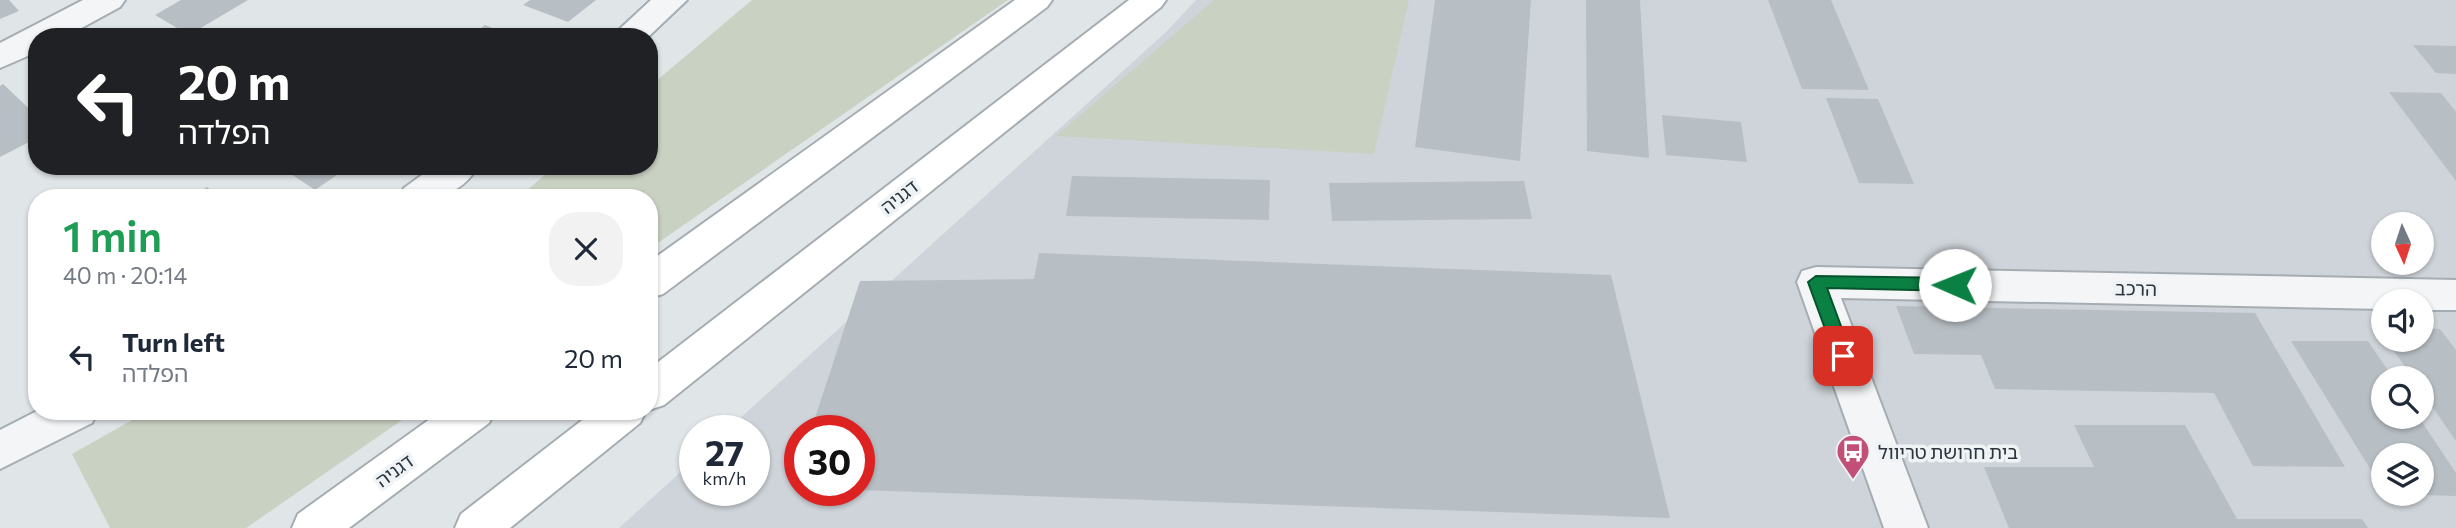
<!DOCTYPE html>
<meta charset="utf-8">
<style>
body{margin:0;font-family:Commissioner,"Noto Sans Hebrew",sans-serif;background:#f2f2f3;color:#1f2937;height:100vh;display:flex;flex-direction:column;font-size:26px;white-space:nowrap}
*{box-sizing:border-box;margin:0}
p{font-size:23px;color:#747a83}
.icon{flex:none;width:38px;height:38px;fill:none;stroke:currentColor;stroke-width:2;stroke-linecap:round;stroke-linejoin:round}
.map{position:relative;flex:1;overflow:hidden}
.details{position:absolute;left:28px;top:189px;width:630px;height:231px;display:flex;flex-direction:column;background:#fff;border-radius:28px;box-shadow:0 2px 5px #0004}
.details>*{flex:none}
.top-card{position:absolute;left:28px;top:28px;width:630px;height:147px;border-radius:28px;box-shadow:0 2px 5px #0004;background:#202124;color:#fff;overflow:hidden}
.needle{width:46px;rotate:177deg}
.controls{position:absolute;left:2371px;top:212px;display:grid;gap:14px}
.controls a{display:grid;place-items:center;width:63px;height:63px;border-radius:50%;background:#fff;box-shadow:0 2px 5px #0004;font-size:35px}
.speed{position:absolute;left:679px;top:415px;display:flex;gap:14px;font-size:35px;font-weight:700;text-align:center}
.speed>*{display:grid;place-content:center;width:91px;height:91px;border-radius:50%;background:#fff;box-shadow:0 2px 5px #0004;line-height:1}
.speed small{font-size:18px;font-weight:400}
.speed .limit{border:10px solid #d22;background:#fff;color:#111}
.pin{position:absolute;display:grid;place-items:center;width:60px;height:60px;color:#fff;margin:-30px;border-radius:14px;box-shadow:0 4px 10px #0006}
.me{position:absolute;width:77px;margin:-38px;rotate:271deg;stroke-linejoin:round;filter:drop-shadow(0 0 5px #0008)}
.turn{display:flex;align-items:center;gap:24px;height:147px;padding:0 35px;font-size:32px}
.turn .icon{width:91px;height:91px;stroke-width:2.5}
.turn b{display:block;font-size:49px;line-height:60px}
.round{display:grid;place-items:center;flex:none;width:74px;height:74px;border-radius:28px;background:#f2f2f3}
.summary{display:flex;align-items:center;justify-content:space-between;height:119px;padding:0 35px}
h1{font-size:42px;font-weight:600;line-height:52px;color:#1e9e55}
ul{padding:0;list-style:none}
li{display:flex;align-items:center;gap:21px;height:98px;padding:0 35px}
li div{flex:1}
li b{display:block;font-size:26px}
li em{font-style:normal}
.map>svg:first-child{display:block}
.built{fill:#cfd4da;fill-rule:evenodd}
.green{fill:#c9d1c2}
.building{fill:#b8bfc4}
.lines{fill:none;stroke-linecap:round;stroke-linejoin:round}
.street-casing{stroke:#a6adb2;stroke-width:4}
.secondary-casing{stroke:#a6adb2;stroke-width:4}
.street{fill:#f3f5f7;fill-rule:evenodd}
.secondary{fill:#fff;fill-rule:evenodd}
.route{fill:#0b8043;stroke:#07532c;stroke-width:2}
.labels{text-anchor:middle;dominant-baseline:central;stroke-width:7;stroke-linejoin:round;paint-order:stroke}
.street-label{font-size:19px;fill:#2a353e;stroke:#f0f3f6}
.poi-label{font-size:19px;fill:#2a353e;stroke:#f0f3f6;text-anchor:start}
</style>
<div class="map">
<svg width="2456" height="528" viewBox="0 0 2456 528">
<rect width="100%" height="100%" fill="#e0e5e8"/>
<!-- built -->
<path class="built" d="M1196,0H2456V528H619L695,459V490H754V430H727L1166,32ZM2384,224H2422V262H2384ZM2384,301H2422V340H2384ZM2384,378H2422V416H2384ZM800,430H859V490H800ZM2384,455H2422V494H2384Z"/>
<!-- green -->
<g class="green">
<polygon points="752,0 1008,0 649,249 649,198 518,198 555,166 649,166 649,87"/>
<polygon points="1214,0 1409,0 1374,154 1056,136"/>
<polygon points="148,411 415,411 246,528 110,528 72,454"/>
</g>
<!-- building -->
<g class="building">
<polygon points="0,0 9,0 19,11 0,19"/>
<polygon points="181,0 248,0 189,35 155,15"/>
<polygon points="530,0 596,0 568,22 523,5"/>
<polygon points="1435,0 1531,0 1520,161 1415,147"/>
<polygon points="1586,0 1640,0 1649,158 1587,151"/>
<polygon points="1768,0 1831,0 1869,90 1802,89"/>
<polygon points="485,25 516,37 469,37"/>
<polygon points="2413,45 2456,46 2456,74 2436,73"/>
<polygon points="3,84 37,116 37,138 0,157 0,86"/>
<polygon points="2389,92 2441,93 2456,112 2456,181"/>
<polygon points="1826,98 1878,99 1914,184 1859,183"/>
<polygon points="1662,115 1741,122 1747,162 1666,155"/>
<polygon points="279,166 350,166 315,190"/>
<polygon points="1072,176 1270,180 1269,220 1066,216"/>
<polygon points="1524,181 1532,219 1332,221 1329,183"/>
<polygon points="207,187 221,198 190,198"/>
<polygon points="1039,253 1611,275 1670,518 859,490 859,430 811,430 860,281 1034,279"/>
<polygon points="1896,306 2255,313 2345,467 2253,466 2214,393 1995,389 1981,355 1914,354"/>
<polygon points="2422,328 2440,329 2456,350 2456,441 2422,392 2422,378 2413,378 2386,340 2422,340"/>
<polygon points="2291,341 2368,341 2393,378 2384,378 2384,416 2418,416 2456,473 2456,496 2422,495 2422,455 2384,455 2384,491"/>
<polygon points="2074,425 2185,425 2237,519 2362,519 2368,528 2009,528 1984,467 2094,467"/>
</g>
<g class="lines">
<defs>
<g id="street">
<polygon points="83,0 125,0 120,7 65,37 37,37 37,52 0,68 0,43"/>
<polygon points="651,0 687,0 648,37 611,37"/>
<path d="M434,166H478C459,199 432,198 399,198L404,188Z"/>
<polygon points="1816,267 2456,280 2456,310 2422,310 2422,301 2384,301 2384,309 1841,298 1928,528 1884,528 1797,282 1802,271"/>
<polygon points="37,411 98,411 92,423 0,469 0,430"/>
</g>
<g id="secondary">
<polygon points="1015,0 1052,0 1047,7 663,294 649,298 649,262"/>
<polygon points="1129,0 1166,0 1161,7 664,405 649,410 649,369"/>
<polygon points="441,411 495,411 489,423 349,528 292,528 298,514"/>
<polygon points="594,411 646,411 640,423 510,528 455,528 461,514"/>
</g>
</defs>
<!-- street casing -->
<use href="#street" class="street-casing"/>
<!-- secondary casing -->
<use href="#secondary" class="secondary-casing"/>
<!-- street -->
<use href="#street" class="street"/>
<!-- secondary -->
<use href="#secondary" class="secondary"/>
</g>
<!-- route -->
<polygon class="route" points="1816,276 1955,278 1963,285 1955,291 1827,288 1852,356 1843,362 1835,356 1808,282"/>
<!-- icons -->
<defs>
<symbol id="bus-pin" viewBox="-11 -11 22 30"><path d="M0 17L-7.5 6A9.5 9.5 0 1 1 7.5 6Z" fill="#c25076" stroke="#f0f3f6"/><path d="M-5-6H5V4H4V6H2V4H-2V6H-4V4H-5ZM-3.5-4V0h7V-4ZM-3.5 1.2v1.5H-2V1.2ZM2 1.2v1.5H3.5V1.2Z" fill="#fff"/></symbol>
</defs>
<g fill-rule="evenodd">
<use href="#bus-pin" x="1834" y="432" width="38" height="52"/>
</g>
<g class="labels">
<!-- street labels -->
<g class="street-label">
<text transform="translate(899 196) rotate(-38)">דגניה</text>
<text transform="translate(2136 288) rotate(1)">הרכב</text>
<text transform="translate(394 470) rotate(-36)">דגניה</text>
</g>
<!-- poi labels -->
<g class="poi-label">
<text x="1878" y="451">בית חרושת טריוול</text>
</g>
</g>
</svg>
<div class="controls">
<a><svg class="needle" viewBox="-14 -14 28 28"><path d="M0-13l5 13h-10z" fill="#e53935"/><path d="M0 13l5-13h-10z" fill="#747a83"/></svg></a>
<a><svg class="icon" aria-label="sound" viewBox="0 0 24 24"><path d="M4 9h4l5-4v14l-5-4H4zM17 9q2 3 0 6"/></svg></a>
<a><svg class="icon" aria-label="search" viewBox="0 0 24 24"><circle cx="10" cy="10" r="6"/><path d="M15 15l6 6"/></svg></a>
<a><svg class="icon" aria-label="layers" viewBox="0 0 24 24"><path d="M12 4l9 5-9 5-9-5zM3 14l9 5 9-5"/></svg></a>
</div>
<div class="speed"><div>27<small>km/h</small></div><div class="limit">30</div></div>
<div class="pin" style="left:1843px;top:356px;background:#d93025"><svg class="icon" aria-label="arrive" viewBox="0 0 24 24"><path d="M6 21V4h12l-3 4 3 4H6"/></svg></div>
<svg class="me" style="left:1955px;top:285px" viewBox="-20 -20 40 40"><circle r="19" fill="#fff"/><path d="M0-13L10 11 0 6-10 11z" fill="#0b8043"/></svg>
<div class="top-card">
<div class="turn"><svg class="icon" aria-label="left" viewBox="0 0 24 24"><path d="M17 20v-9H6M10 6l-5 5 5 5"/></svg><div><b>20 m</b>הפלדה</div></div>
</div>
<section class="details">
<div class="summary"><div><h1>1 min</h1><p>40 m · 20:14</p></div><a class="round"><svg class="icon" aria-label="close" viewBox="0 0 24 24"><path d="M6 6l12 12M18 6L6 18"/></svg></a></div>
<ul>
<li><svg class="icon" aria-label="left" viewBox="0 0 24 24"><path d="M17 20v-9H6M10 6l-5 5 5 5"/></svg><div><b>Turn left</b><p>הפלדה</p></div><em>20 m</em></li>
</ul>
</section>
</div>
